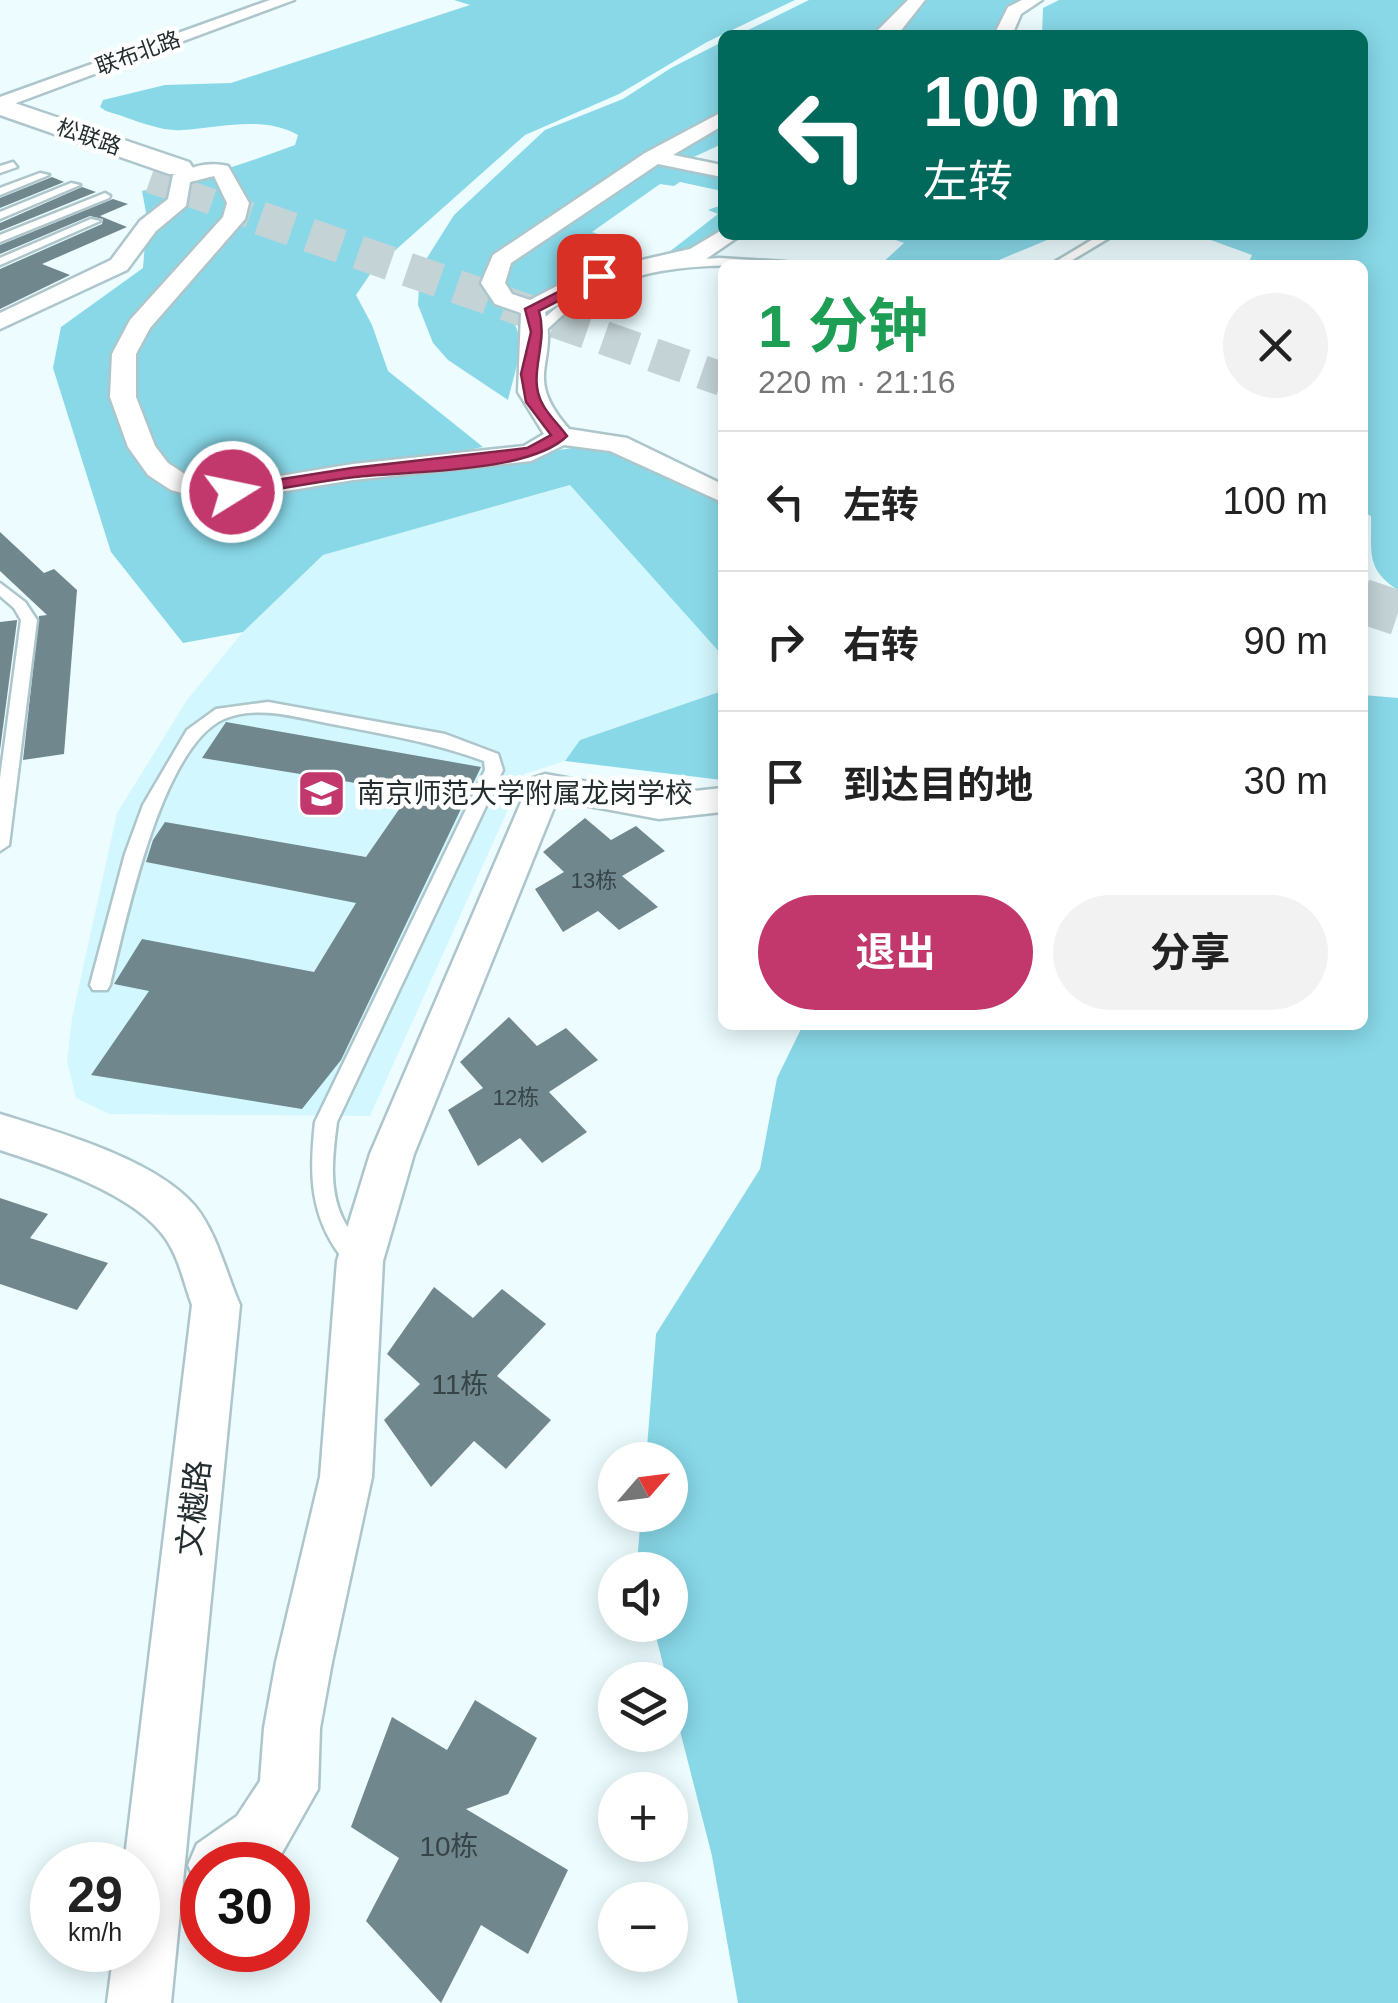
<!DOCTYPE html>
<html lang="zh">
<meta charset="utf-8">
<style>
body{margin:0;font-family:Helvetica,"Noto Sans SC",sans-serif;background:#f2f2f2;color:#222;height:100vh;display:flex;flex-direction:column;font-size:38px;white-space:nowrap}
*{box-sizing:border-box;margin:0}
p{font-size:32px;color:#767676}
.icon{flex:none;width:55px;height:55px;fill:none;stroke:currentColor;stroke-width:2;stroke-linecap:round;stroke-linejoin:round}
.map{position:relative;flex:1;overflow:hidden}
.drawer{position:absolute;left:718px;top:260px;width:650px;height:770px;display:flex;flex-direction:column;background:#fff;border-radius:15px;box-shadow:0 5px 25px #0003}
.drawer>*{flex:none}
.guide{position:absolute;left:718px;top:30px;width:650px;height:210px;border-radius:15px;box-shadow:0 5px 25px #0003;background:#00695c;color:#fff;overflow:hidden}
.needle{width:65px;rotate:62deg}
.buttons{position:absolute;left:598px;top:1442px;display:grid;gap:20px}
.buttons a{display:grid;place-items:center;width:90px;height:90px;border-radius:50%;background:#fff;box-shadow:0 5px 25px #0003;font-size:50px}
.speed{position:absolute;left:30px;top:1842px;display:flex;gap:20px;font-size:50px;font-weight:700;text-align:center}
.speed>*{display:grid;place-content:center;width:130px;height:130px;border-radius:50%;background:#fff;box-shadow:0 5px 25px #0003;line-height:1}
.speed small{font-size:25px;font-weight:400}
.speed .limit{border:15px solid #d22;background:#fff;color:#111}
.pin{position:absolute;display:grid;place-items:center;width:85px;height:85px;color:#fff;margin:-42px;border-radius:20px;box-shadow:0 5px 15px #0006}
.me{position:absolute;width:110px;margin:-55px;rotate:80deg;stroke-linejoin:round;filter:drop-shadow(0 0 8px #0008)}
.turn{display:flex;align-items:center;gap:35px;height:210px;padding:0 40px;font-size:45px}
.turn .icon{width:130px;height:130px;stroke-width:2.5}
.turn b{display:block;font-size:70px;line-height:85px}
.round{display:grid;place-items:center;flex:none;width:105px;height:105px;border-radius:52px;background:#f2f2f2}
.head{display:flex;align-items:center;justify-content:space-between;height:170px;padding:0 40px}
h1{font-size:60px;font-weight:700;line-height:75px;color:#1e9e55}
.primary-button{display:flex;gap:20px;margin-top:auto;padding:20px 40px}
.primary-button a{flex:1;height:115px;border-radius:60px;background:#c2376c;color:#fff;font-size:40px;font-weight:700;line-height:115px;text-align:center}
.primary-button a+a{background:#f2f2f2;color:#222}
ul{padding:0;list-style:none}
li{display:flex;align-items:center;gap:30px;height:140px;padding:0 40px;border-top:2px solid #e0e0e0}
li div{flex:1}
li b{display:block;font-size:38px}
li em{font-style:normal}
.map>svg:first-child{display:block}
.built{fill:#d3f7fe}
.green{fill:#89d8e8}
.building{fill:#70888d}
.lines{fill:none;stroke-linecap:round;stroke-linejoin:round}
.secondary-tunnel-far2{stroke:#c4d3d6;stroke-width:26;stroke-dasharray:26 14;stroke-linecap:butt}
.secondary-tunnel-far1{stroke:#c4d3d6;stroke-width:34;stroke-dasharray:34 18;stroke-linecap:butt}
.secondary-tunnel{stroke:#c4d3d6;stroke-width:45;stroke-dasharray:45 22;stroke-linecap:butt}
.lane-casing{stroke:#acc6cb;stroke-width:5}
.street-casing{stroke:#acc6cb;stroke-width:5}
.secondary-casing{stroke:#acc6cb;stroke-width:5}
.lane{fill:#fff;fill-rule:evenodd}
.street{fill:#fff;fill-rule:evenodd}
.secondary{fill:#fff;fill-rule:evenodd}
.route{fill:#c2376c;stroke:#7e2446;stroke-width:2.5}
.labels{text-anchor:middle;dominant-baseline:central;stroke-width:9;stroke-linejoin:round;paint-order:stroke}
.far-street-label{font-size:22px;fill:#242e30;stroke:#fff}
.number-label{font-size:22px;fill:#374447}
.poi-label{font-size:28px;fill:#242e30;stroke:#fff;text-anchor:start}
.near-number-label{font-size:28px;fill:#374447}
.near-street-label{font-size:32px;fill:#242e30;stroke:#fff}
</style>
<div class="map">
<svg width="1398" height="2003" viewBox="0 0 1398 2003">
<rect width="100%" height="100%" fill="#ecfcff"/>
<!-- built -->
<polygon class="built" points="571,485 722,655 722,691 580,740 565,761 524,774 370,1116 109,1114 76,1098 67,1061 72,1018 117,813 187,700 243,632 323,555"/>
<!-- green -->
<g class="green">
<path d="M454,0H795L707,42L619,94L525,135L373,270L356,295L372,325L388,371L483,447L382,467V477L572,448C628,449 675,476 722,504V655L570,485L323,555L243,632L183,643L111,552L53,368L61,327L143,268L147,218L142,191C195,180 244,164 295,145L298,135C263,115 220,128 182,130C159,132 128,117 106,111L100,107L103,100L165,85L231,83L470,5Z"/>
<polygon points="809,0 1029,0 999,35 738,35"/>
<path d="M1059,0H1398V590C1365,569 1372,552 1371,516L1363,512L1362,265H1248L1252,255L1197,235H1362V35H1042L1043,8Z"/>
<path d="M722,42V144L672,167L722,176V191L680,182L674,186L660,184L592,232L604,236L568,265L562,283L506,312C530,335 515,370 508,400L448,360L433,343L418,305L420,269L454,215L545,130L623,99L671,68Z"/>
<path d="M716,207H722V235L712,243L587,276L581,271L585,262C602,253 615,264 633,262C647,260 650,253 664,256L718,214L708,210Z"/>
<polygon points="882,235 1059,235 987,265 880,265 904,243"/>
<polygon points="722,691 722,780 565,761 580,740"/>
<polygon points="1363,695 1398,698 1398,2003 738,2003 712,1856 653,1625 670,1625 670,1570 639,1570 637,1563 641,1515 670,1515 670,1460 646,1460 656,1334 760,1169 777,1078 803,1025 1362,1025"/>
</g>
<!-- building -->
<g class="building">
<polygon points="52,177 64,182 0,208 0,198"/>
<polygon points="82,187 96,192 0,231 0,223"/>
<polygon points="113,199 128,204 100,216 127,227 42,264 70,275 0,309 0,269 102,224 103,219 90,216 0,254 0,245"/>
<polygon points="0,532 44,573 54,569 77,590 64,754 23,760 39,616 47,615 0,571"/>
<polygon points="17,620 17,621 0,750 0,622"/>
<polygon points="226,722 481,767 341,1060 302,1109 91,1075 149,991 114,984 142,939 314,972 356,903 146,862 153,840 165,822 366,857 411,792 202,758"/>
<polygon points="585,818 611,840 636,826 665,851 622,876 658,907 619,930 598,911 563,932 535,889 564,872 543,852"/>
<polygon points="509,1017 537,1046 566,1028 598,1060 549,1092 587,1132 542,1163 520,1138 478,1166 448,1110 483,1088 460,1062"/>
<polygon points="0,1198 48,1214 30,1238 108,1263 77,1310 0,1284"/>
<polygon points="434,1287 473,1318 502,1289 546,1324 497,1376 551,1420 506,1469 474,1441 431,1487 384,1420 420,1384 387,1354"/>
<polygon points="475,1700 537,1738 508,1794 466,1809 568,1870 528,1954 481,1925 441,2003 366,1921 399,1858 351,1827 392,1717 447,1750"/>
</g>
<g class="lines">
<!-- secondary-tunnel-far2 -->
<polyline class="secondary-tunnel-far2" points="150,180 267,221"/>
<!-- secondary-tunnel-far1 -->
<polyline class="secondary-tunnel-far1" points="260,218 722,379"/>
<!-- secondary-tunnel -->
<polyline class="secondary-tunnel" points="1362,601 1398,613"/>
<defs>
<g id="lane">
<polygon points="13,162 17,167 0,173 0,166"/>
<polygon points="40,173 49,175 0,195 0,188"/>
<polygon points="71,183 80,185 0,219 0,212"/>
<polygon points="105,193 110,196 109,198 0,242 0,235"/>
<polygon points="91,219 100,221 0,265 0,258"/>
<polygon points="1100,235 1114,235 1064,265 1050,265"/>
<path d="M719,258L785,262L791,265C696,265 611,260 542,335L532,332C580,275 648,262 719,258Z"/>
<polygon points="0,583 25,602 37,620 9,845 0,851 0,778 21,620 14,608 0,596"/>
<path d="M268,702L445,734L498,754L503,770L337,1122C333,1154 328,1189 343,1219C350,1234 363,1245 370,1260L366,1267L358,1270C347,1266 342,1258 335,1248C309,1208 310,1168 315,1122L485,770L484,761C436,743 387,735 337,725C302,719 259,704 224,719C161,747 126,921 110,985L107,990H93L90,985L125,854L143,805L187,730L216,709Z"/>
</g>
<g id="street">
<polygon points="270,0 294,0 0,109 0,97"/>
<polygon points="908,0 925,0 899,33 873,35"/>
<polygon points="1022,0 1042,0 1021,14 1012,35 994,35 1008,7"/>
<path d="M722,112V126L673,155L722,165V177L658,164L511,263L505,283L512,294L530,300L580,274L690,249L722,230V235H741L706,259L596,284L545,312C558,366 522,375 569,429L627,438L722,484V502L610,451L564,445L531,461L353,480L231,500L204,499L171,490L148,475L128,447L110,397L112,354L130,320L223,217L227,203L214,176L190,182L186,206L156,231L127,270L0,329V313L111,260L140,221L168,199L173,175C192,167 207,161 228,166L249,203L245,219L150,328L136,354V397L155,446L168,463L191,478L231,484L353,464L524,446L544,434L518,392L521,313L495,304L481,283L493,255L645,153Z"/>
<polygon points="545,774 659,795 722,788 722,812 659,819 557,800 414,1154 383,1261 372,1477 332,1662 320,1728 318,1789 279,1858 269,1865 202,1865 202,1889 197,1886 188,1865 197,1844 237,1816 260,1781 264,1728 276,1662 320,1477 337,1261 370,1154 528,786 533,778"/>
<path d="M0,1114C58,1132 155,1159 195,1206C217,1233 226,1273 240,1305L171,2003H107L114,1950H138V1865H124L192,1305C184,1283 179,1258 166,1239C136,1194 50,1166 0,1150Z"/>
</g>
<polygon id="secondary" points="0,98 189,162 193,168 189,174 169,174 0,115"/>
</defs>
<!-- lane casing -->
<use href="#lane" class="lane-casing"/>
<!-- street casing -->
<use href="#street" class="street-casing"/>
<!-- secondary casing -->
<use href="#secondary" class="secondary-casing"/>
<!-- lane -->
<use href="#lane" class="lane"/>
<!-- street -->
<use href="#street" class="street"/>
<!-- secondary -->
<use href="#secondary" class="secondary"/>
</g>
<!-- route -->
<path class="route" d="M595,273L606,276L539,311C549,345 526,376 543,405C549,416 560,426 567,436C530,473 409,471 355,477C314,482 273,490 232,497L223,492L232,487L352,468L527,448L551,435L526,402L521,374L531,332L525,309Z"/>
<!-- icons -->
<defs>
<symbol id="school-square" viewBox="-11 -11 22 22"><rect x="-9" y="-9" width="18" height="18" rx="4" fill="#c2376c" stroke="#fff"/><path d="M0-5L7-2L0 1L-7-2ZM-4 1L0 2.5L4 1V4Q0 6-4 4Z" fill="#fff"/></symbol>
</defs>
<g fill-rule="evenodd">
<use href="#school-square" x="294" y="766" width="55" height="55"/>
</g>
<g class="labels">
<!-- far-street labels -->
<g class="far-street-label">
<text transform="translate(138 53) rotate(-20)">联布北路</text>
<text transform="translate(89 137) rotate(19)">松联路</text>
</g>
<!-- number labels -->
<g class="number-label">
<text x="594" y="880">13栋</text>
<text x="516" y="1097">12栋</text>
</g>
<!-- poi labels -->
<g class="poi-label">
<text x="357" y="793">南京师范大学附属龙岗学校</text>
</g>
<!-- near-number labels -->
<g class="near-number-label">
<text x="460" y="1384">11栋</text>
<text x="449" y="1846">10栋</text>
</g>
<!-- near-street labels -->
<g class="near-street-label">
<text transform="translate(194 1508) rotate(-84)">文樾路</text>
</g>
</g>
</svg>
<div class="buttons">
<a><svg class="needle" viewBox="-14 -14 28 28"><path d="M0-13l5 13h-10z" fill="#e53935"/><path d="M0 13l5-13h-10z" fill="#767676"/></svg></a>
<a><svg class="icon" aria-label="sound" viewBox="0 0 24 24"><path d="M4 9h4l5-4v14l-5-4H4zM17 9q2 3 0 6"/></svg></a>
<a><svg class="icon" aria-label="layers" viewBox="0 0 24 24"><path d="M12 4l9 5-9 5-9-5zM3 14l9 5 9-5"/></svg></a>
<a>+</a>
<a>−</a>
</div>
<div class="speed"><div>29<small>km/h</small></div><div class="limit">30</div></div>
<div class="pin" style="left:599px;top:276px;background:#d93025"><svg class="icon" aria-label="arrive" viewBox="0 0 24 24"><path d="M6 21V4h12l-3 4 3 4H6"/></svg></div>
<svg class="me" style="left:232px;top:492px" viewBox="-20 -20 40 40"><circle r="17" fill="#c2376c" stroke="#fff" stroke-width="3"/><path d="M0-11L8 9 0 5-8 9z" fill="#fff"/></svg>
<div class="guide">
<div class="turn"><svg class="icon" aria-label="left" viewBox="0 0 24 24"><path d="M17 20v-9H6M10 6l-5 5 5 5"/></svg><div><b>100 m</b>左转</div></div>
</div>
<section class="drawer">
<div class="head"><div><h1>1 分钟</h1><p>220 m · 21:16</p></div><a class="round"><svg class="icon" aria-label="close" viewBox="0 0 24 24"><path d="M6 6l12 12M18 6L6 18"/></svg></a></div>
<ul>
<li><svg class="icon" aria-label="left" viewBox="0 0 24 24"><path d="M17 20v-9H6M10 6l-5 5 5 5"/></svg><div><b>左转</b></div><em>100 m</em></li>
<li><svg class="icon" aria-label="right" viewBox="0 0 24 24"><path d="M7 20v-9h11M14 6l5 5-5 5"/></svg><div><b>右转</b></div><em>90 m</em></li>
<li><svg class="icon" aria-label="arrive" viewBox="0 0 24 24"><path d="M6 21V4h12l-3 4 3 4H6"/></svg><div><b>到达目的地</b></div><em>30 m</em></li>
</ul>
<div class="primary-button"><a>退出</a><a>分享</a></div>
</section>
</div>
